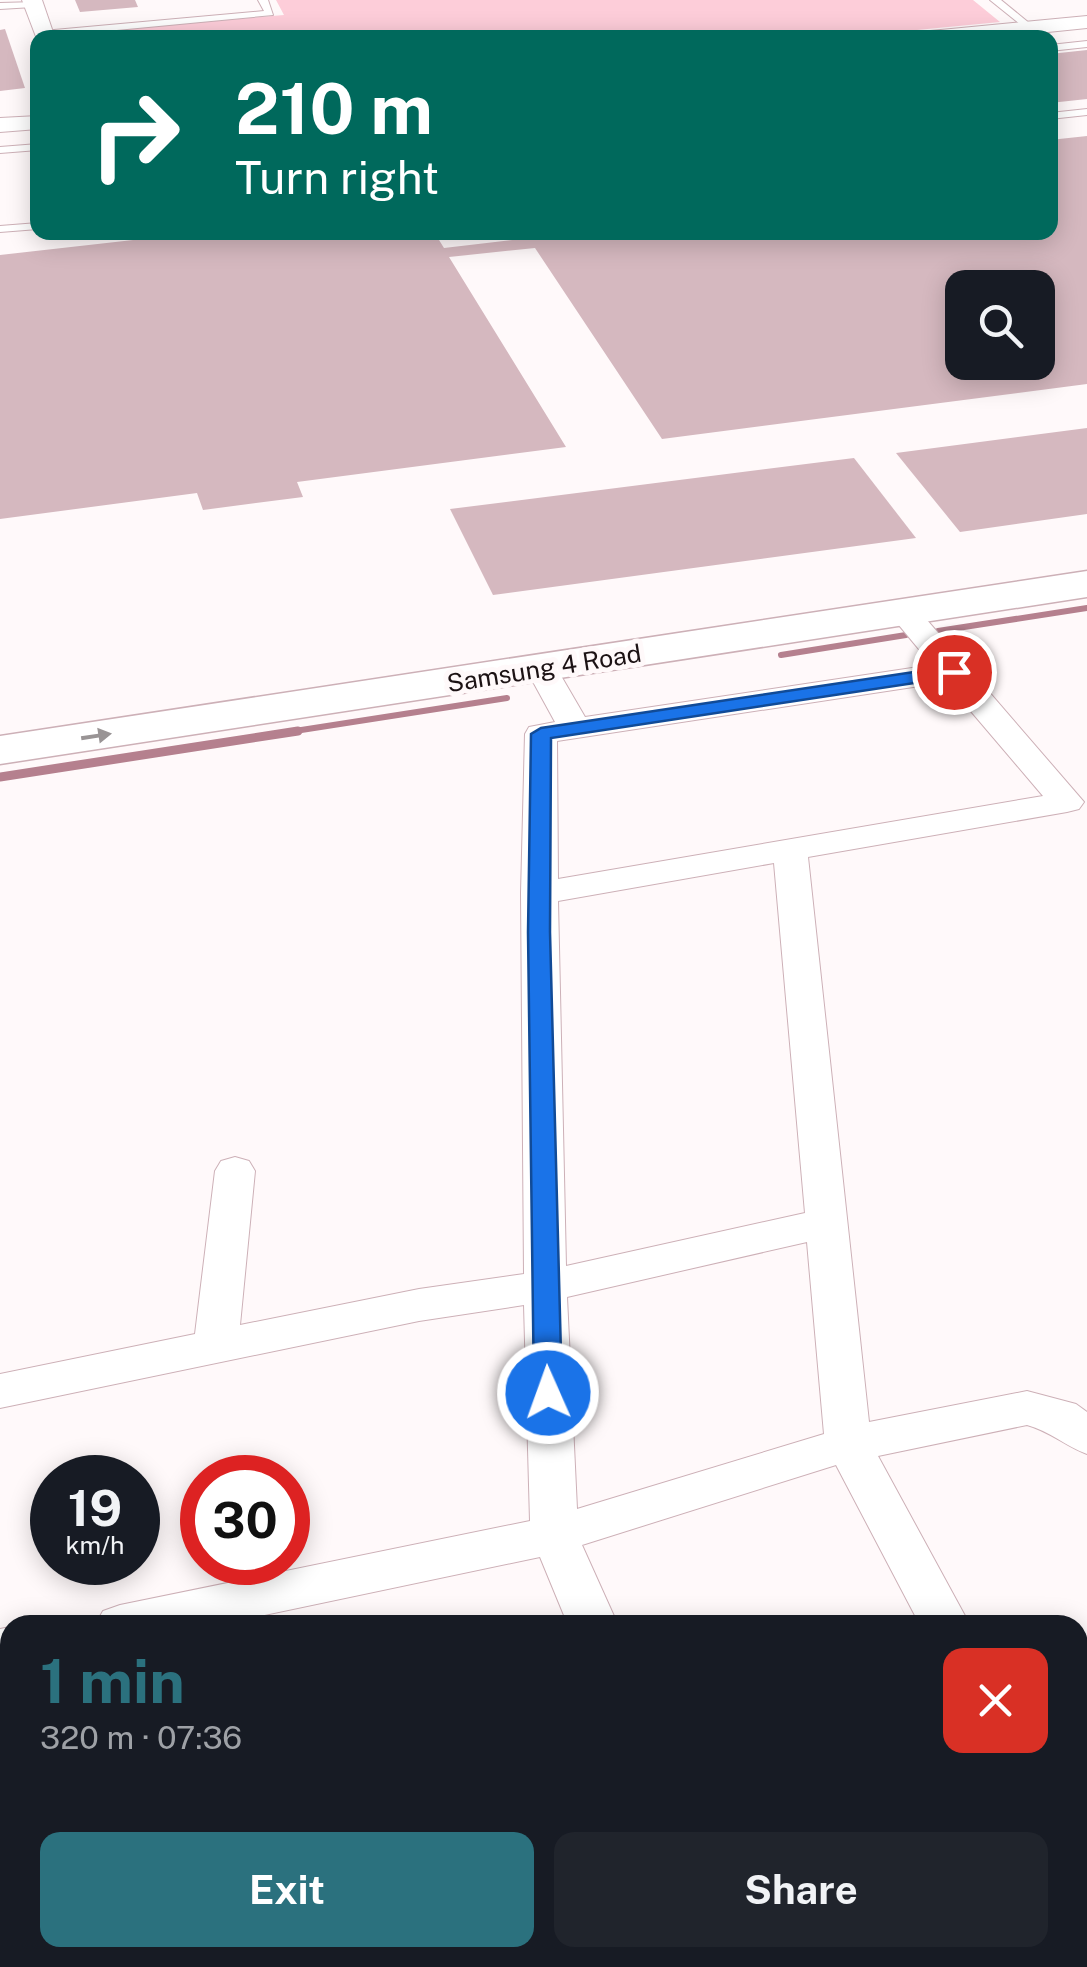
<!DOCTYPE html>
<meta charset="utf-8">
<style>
body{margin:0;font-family:"Public Sans",sans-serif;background:#20242c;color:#f1f3f6;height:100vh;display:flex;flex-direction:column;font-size:38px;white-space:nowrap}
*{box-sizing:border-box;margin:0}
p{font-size:32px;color:#9ea1a6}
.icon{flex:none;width:55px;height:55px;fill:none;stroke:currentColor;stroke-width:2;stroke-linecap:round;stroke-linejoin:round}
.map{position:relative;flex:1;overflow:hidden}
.side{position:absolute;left:0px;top:1615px;width:1088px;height:352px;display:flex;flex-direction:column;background:#171b24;border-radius:30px 30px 0 0;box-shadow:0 5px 25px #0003}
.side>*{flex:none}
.hud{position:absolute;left:30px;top:30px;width:1028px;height:210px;border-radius:20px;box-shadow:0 5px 25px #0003;background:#00695c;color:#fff;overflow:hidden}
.buttons{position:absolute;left:945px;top:270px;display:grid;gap:20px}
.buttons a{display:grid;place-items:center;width:110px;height:110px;border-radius:20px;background:#171b24;box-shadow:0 5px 25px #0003;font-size:50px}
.speed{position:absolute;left:30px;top:1455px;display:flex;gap:20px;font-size:50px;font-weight:700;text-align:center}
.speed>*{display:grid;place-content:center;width:130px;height:130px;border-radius:50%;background:#171b24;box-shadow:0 5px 25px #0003;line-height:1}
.speed small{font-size:25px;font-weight:400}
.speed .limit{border:15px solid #d22;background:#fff;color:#111}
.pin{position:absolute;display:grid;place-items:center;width:85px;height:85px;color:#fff;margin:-42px;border:5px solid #fff;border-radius:50%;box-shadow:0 2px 10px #0007}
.me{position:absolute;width:110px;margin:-55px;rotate:358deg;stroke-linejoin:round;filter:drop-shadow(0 0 8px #0008)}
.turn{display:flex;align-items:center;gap:35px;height:210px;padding:0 40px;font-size:45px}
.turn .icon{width:130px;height:130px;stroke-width:2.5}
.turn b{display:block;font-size:70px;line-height:85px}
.round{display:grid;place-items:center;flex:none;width:105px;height:105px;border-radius:20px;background:#20242c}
.head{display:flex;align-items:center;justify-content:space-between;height:170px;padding:0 40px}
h1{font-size:60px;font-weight:700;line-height:75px;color:#2b717e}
.cta{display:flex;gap:20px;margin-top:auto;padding:20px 40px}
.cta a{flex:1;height:115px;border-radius:20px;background:#2b717e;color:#fff;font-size:40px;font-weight:700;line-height:115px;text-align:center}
.cta a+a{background:#20242c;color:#f1f3f6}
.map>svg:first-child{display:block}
.green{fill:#fdcdd9}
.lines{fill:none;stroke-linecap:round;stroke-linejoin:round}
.stream-far1{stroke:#b5808e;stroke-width:6}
.stream{stroke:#b5808e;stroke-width:9}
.building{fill:#d5b8bf;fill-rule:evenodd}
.service-casing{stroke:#cdb0b7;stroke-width:2}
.minor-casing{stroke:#cdb0b7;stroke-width:2}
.secondary-casing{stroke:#cdb0b7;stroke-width:3}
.service{fill:#fff;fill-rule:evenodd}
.minor{fill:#fff;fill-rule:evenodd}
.secondary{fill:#fff;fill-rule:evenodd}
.oneway{fill:#999495}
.route{fill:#1a73e8;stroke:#114b97;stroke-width:2.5}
.labels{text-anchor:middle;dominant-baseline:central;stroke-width:10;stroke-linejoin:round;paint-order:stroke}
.street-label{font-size:25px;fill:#1c1214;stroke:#fff9fa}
</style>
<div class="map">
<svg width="1087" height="1967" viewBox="0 0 1087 1967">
<rect width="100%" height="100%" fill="#fff9fa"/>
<!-- green -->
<g class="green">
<polygon points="276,0 973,0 1000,22 834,38 62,38 61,34 284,15"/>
<polygon points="10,1689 10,1890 0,1892 0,1691"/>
<polygon points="200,1958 338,1958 315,1967 204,1967"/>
</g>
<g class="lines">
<!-- stream-far1 -->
<g class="stream-far1">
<polyline points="938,631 1087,608"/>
<polyline points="781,655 906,635"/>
<polyline points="282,733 507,698"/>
</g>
<!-- stream -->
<polyline class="stream" points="0,777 298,731"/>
</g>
<!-- building -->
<g class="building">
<polygon points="75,0 135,0 138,7 80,12"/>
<polygon points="5,29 25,88 0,91 0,30"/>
<polygon points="1087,50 1087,99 1050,103 1050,54"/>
<path d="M1087,136V384L662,439L535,248L449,257L566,447L297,482L303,497L203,510L197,493L0,519V255L204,232H434L444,248L529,238L525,232H1050V140ZM962,288H1038V362H962Z"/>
<polygon points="1087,428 1087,514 960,532 896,453"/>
<polygon points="854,458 916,538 493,595 450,509"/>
</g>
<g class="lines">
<defs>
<g id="service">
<polygon points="258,0 268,0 273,15 43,37 38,34 43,31 264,11"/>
<polygon points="990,0 1001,0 1034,27 1026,29"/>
<polygon points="36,2 36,6 33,7 0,9 0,3"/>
<polygon points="1087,41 1087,47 1050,51 1050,45"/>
<polygon points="1087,109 1087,115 1050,119 1050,113"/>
<polygon points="38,144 38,150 0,153 0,147"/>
<polygon points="38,223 38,229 0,232 0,226"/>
</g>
<g id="minor">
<polygon points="22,0 42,0 55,38 38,38 38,42"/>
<polygon points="1087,16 1087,28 988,38 910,38 920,32"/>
<polygon points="38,116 38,129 0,132 0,118"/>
<path d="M903,603L914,605L1084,802L1079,809L1067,812L808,857L869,1422L1027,1391L1076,1404L1087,1412V1454C1065,1446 1050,1431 1027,1425L878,1456L970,1625H920L836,1465L582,1545L618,1625H568L540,1557L217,1625H95L103,1611L120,1605L530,1521L524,1305L419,1321L0,1408V1374L195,1334L215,1171L221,1161L235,1157L249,1161L255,1171L240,1325L419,1289L524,1274L521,893L525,734L529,727L555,722L526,669L531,662H553L585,717L932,665L888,612L892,605ZM946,682L1043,796L558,879L557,741ZM774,863L805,1213L566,1266L558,901ZM807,1242L824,1434L577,1509L567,1297Z"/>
<polygon points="10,1627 10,1669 0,1671 0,1629"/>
<polygon points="1078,1846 1087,1849 1087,1912 1078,1908"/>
<polygon points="707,1958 764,1958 768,1967 711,1967"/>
<polygon points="848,1958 926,1958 922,1967 844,1967"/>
</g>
<polygon id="secondary" points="1087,571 1087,597 0,764 0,736"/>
</defs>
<!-- service casing -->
<use href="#service" class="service-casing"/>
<!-- minor casing -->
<use href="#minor" class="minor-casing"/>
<!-- secondary casing -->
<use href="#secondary" class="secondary-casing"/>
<!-- service -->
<use href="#service" class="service"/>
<!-- minor -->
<use href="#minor" class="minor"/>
<!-- secondary -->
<use href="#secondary" class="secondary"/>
</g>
<!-- one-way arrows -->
<defs><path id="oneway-solid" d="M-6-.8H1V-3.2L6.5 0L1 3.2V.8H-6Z" transform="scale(2.5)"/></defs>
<use class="oneway" href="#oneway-solid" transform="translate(96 736) rotate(-9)"/>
<!-- route -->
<polygon class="route" points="954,666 961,667 961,676 551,738 550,932 562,1393 558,1400 548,1403 538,1400 534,1393 528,932 531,734 541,728"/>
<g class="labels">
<!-- street labels -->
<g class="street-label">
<text transform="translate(544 668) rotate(-9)">Samsung 4 Road</text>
</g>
</g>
</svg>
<div class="buttons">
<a><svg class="icon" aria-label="search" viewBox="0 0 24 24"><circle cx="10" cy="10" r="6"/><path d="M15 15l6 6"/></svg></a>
</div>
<div class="speed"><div>19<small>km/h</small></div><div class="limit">30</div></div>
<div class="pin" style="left:954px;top:672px;background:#d93025"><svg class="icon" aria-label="arrive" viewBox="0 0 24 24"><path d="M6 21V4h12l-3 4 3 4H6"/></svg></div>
<svg class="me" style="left:548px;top:1393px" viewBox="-20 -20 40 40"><circle r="17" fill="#1a73e8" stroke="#fff" stroke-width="3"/><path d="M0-11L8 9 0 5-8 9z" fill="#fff"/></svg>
<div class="hud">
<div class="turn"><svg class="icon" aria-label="right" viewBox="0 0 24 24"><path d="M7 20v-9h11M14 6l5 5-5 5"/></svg><div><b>210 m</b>Turn right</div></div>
</div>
<section class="side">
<div class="head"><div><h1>1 min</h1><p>320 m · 07:36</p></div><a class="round" style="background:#d93025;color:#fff"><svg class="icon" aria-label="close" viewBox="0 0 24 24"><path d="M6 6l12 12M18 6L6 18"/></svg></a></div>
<div class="cta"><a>Exit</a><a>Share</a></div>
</section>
</div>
